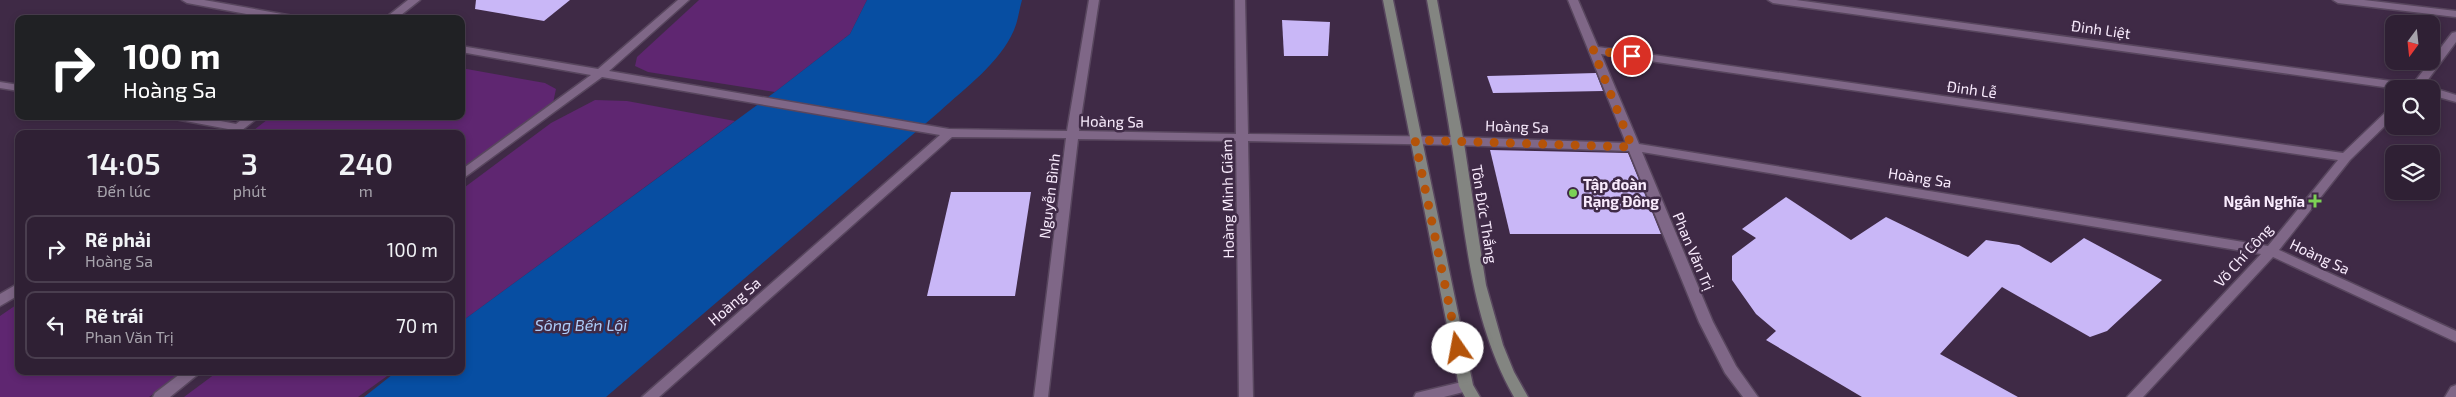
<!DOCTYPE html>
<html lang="vi">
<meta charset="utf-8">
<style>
body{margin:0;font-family:"Exo 2",sans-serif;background:#37283c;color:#f1f3f6;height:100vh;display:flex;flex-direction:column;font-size:19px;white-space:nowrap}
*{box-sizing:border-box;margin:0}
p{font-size:16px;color:#a7a3ac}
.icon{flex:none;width:28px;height:28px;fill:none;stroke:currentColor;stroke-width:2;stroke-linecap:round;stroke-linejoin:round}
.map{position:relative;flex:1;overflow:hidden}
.details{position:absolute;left:15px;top:130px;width:450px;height:245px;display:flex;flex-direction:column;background:#2f2034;border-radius:10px;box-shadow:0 2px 8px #0003,0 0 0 1px #4a3e4f}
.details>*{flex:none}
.banner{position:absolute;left:15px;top:15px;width:450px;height:105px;border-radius:10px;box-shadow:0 2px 8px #0003,0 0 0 1px #4a3e4f;background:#202124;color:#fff;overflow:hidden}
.needle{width:32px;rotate:195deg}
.fabs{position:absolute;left:2385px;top:15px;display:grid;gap:10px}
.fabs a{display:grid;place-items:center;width:55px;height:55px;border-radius:10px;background:#2f2034;box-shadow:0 2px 8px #0003,0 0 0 1px #4a3e4f;font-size:25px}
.pin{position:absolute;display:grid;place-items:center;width:42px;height:42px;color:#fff;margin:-21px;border:2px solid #fff;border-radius:50%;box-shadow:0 1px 5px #0007}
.me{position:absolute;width:55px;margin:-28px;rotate:348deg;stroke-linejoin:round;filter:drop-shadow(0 0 4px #0008)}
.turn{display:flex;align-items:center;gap:18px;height:105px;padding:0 25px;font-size:22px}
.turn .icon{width:65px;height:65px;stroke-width:2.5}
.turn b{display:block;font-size:35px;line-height:42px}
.eta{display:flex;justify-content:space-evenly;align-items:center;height:85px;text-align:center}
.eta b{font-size:30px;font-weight:600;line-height:35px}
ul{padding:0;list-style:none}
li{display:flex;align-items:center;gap:15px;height:68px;margin:0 10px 8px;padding:0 15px;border:2px solid #4a3e4f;border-radius:10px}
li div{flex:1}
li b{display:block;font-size:19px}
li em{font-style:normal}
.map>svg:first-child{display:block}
.green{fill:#5f2671}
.water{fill:#074ea2}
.building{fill:#c9b7f7}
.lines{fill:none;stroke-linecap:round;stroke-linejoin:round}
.street-casing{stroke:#58465e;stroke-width:3}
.secondary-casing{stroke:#58465e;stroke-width:3}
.street{fill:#7f6787;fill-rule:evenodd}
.secondary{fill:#838581;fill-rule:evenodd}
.route{stroke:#b45309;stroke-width:9;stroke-dasharray:0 16.2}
.poi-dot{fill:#7cd155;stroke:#3f2a46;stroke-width:2}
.labels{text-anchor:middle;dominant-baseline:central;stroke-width:5;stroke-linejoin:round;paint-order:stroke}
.street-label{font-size:15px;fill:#f9ebfd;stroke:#3f2a46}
.poi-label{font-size:15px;font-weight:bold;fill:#f9ebfd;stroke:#3f2a46;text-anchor:start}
.water-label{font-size:16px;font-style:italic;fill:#adcdfa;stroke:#3f2a46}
</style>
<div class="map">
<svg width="2456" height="397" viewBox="0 0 2456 397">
<rect width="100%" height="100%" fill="#3f2a46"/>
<!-- green -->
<g class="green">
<polygon points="699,0 867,0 850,34 775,92 648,72 635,66 637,57"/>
<polygon points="461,68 545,83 556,89 553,103 461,170 461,134 249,134 272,116 461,116"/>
<polygon points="595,100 627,101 735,121 461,322 461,190 551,123"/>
<polygon points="19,303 19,371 185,371 149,397 0,397 0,316"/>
<polygon points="219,371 394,371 358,397 184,397"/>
</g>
<!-- water -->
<path class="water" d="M867,0H1022C1019,10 1018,21 1014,30C1000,63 965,88 939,112L606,397H364L397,371H461V322L775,92L850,34Z"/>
<!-- building -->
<g class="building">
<polygon points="476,0 570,0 544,21 475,9"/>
<polygon points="1282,20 1330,22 1328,56 1284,56"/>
<polygon points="1596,73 1603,91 1493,93 1487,76"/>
<polygon points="1490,150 1628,153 1661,234 1510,234"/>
<polygon points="951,192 1031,192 1015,296 927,296"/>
<polygon points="1786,197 1851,240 1886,217 1968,257 1986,240 2019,245 2051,263 2084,238 2162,280 2107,331 2090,337 2002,287 1940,354 2018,397 1862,397 1766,340 1776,331 1756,314 1732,280 1732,256 1756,238 1742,229"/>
</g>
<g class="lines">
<defs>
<g id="street">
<polygon points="182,0 204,0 293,16 298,19 274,19 187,3"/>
<polygon points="408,0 420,0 396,19 384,19"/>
<path d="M678,0H689L609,71L949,129L1067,131L1089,0H1099L1079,131L1236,134L1235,0H1245L1248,134L1457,137L1626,143L1568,0H1578L1598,47L2343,153L2390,108L2394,107V117L2350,160L2279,250L2456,331V342L2273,257L2143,397H2127L2261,254L1642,152L1713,322L1736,366L1758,397H1743L1725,373L1699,322L1629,151L1457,145L1248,141L1253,397H1239L1236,141L1078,139L1048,397H1034L1066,138L952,137L659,397H642L940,135L602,77L461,180V170L591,75L461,52V46L598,69ZM1601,54L2338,160L2268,246L1639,144Z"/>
<polygon points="1768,0 1796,0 2413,84 2452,33 2456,32 2456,42 2424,85 2456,95 2456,102 2431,95 2431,89 2398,89 1773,3"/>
<polygon points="2333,0 2364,0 2456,11 2456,17 2338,3"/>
<polygon points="0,82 19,85 19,91 0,88"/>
<polygon points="169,116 195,116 236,124 246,116 260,116 237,134 227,134 228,129 175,119"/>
<polygon points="19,283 19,295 0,306 0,294"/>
<polygon points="184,371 202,371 170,397 153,397 155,393"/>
<polygon points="1466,381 1471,382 1473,386 1471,390 1444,397 1414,397 1416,393"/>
<polygon points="2456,385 2456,397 2445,397 2451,387"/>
</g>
<g id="secondary">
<polygon points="1383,0 1393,0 1473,385 1480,397 1465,397 1459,386"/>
<path d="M1427,0H1437L1464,143L1486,285L1503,345L1514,372L1528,397H1514C1473,324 1467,247 1455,166C1447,110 1437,55 1427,0Z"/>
</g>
</defs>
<!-- street casing -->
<use href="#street" class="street-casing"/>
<!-- secondary casing -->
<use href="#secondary" class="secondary-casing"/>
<!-- street -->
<use href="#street" class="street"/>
<!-- secondary -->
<use href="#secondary" class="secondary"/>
</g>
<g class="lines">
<!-- route -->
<polyline class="route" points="1458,348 1415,140 1632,147 1593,50 1632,56"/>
</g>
<!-- markers -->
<g class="poi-dot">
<circle cx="1573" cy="193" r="5"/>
<path d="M2312.5 193.5h5v5h5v5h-5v5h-5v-5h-5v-5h5z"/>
</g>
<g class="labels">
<!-- street labels -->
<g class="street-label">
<text transform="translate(2101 29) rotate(8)">Đinh Liệt</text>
<text transform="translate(1972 89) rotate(8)">Đinh Lễ</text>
<text transform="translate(1112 121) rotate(1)">Hoàng Sa</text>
<text transform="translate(1517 126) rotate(2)">Hoàng Sa</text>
<text transform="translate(1920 177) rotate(9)">Hoàng Sa</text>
<text transform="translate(1049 196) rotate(-83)">Nguyễn Bình</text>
<text transform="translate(1227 199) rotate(-91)">Hoàng Minh Giám</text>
<text transform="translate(1485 214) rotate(81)">Tôn Đức Thắng</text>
<text transform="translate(1694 251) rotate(67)">Phan Văn Trị</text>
<text transform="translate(2243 255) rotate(-48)">Võ Chí Công</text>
<text transform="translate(2320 256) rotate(25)">Hoàng Sa</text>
<text transform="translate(734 301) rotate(-41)">Hoàng Sa</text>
</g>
<!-- poi labels -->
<g class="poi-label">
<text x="1583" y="184">Tập đoàn<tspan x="1583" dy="17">Rạng Đông</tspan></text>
<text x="2305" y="201" text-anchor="end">Ngân Nghĩa</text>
</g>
<!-- water labels -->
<g class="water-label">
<text x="581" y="324">Sông Bến Lội</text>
</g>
</g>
</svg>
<div class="fabs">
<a><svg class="needle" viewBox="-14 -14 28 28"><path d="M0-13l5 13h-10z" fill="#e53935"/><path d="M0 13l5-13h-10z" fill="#a7a3ac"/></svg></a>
<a><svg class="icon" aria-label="search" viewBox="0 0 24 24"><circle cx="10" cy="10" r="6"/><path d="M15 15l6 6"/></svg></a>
<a><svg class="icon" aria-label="layers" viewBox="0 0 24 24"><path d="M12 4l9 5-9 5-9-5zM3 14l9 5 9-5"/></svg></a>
</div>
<div class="pin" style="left:1632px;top:56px;background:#d93025"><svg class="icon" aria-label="arrive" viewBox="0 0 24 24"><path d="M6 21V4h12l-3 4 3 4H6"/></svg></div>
<svg class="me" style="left:1458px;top:348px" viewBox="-20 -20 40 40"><circle r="19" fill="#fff"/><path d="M0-13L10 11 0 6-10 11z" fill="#b45309"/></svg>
<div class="banner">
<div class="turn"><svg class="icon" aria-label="right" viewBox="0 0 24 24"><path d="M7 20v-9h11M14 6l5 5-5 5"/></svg><div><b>100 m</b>Hoàng Sa</div></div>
</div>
<section class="details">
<div class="eta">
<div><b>14:05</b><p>Đến lúc</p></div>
<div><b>3</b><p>phút</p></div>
<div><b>240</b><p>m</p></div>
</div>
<ul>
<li><svg class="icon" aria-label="right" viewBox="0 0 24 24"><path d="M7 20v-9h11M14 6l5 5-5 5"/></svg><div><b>Rẽ phải</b><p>Hoàng Sa</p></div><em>100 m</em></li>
<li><svg class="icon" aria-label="left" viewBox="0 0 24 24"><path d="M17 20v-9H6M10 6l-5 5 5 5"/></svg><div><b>Rẽ trái</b><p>Phan Văn Trị</p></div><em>70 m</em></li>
</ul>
</section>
</div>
